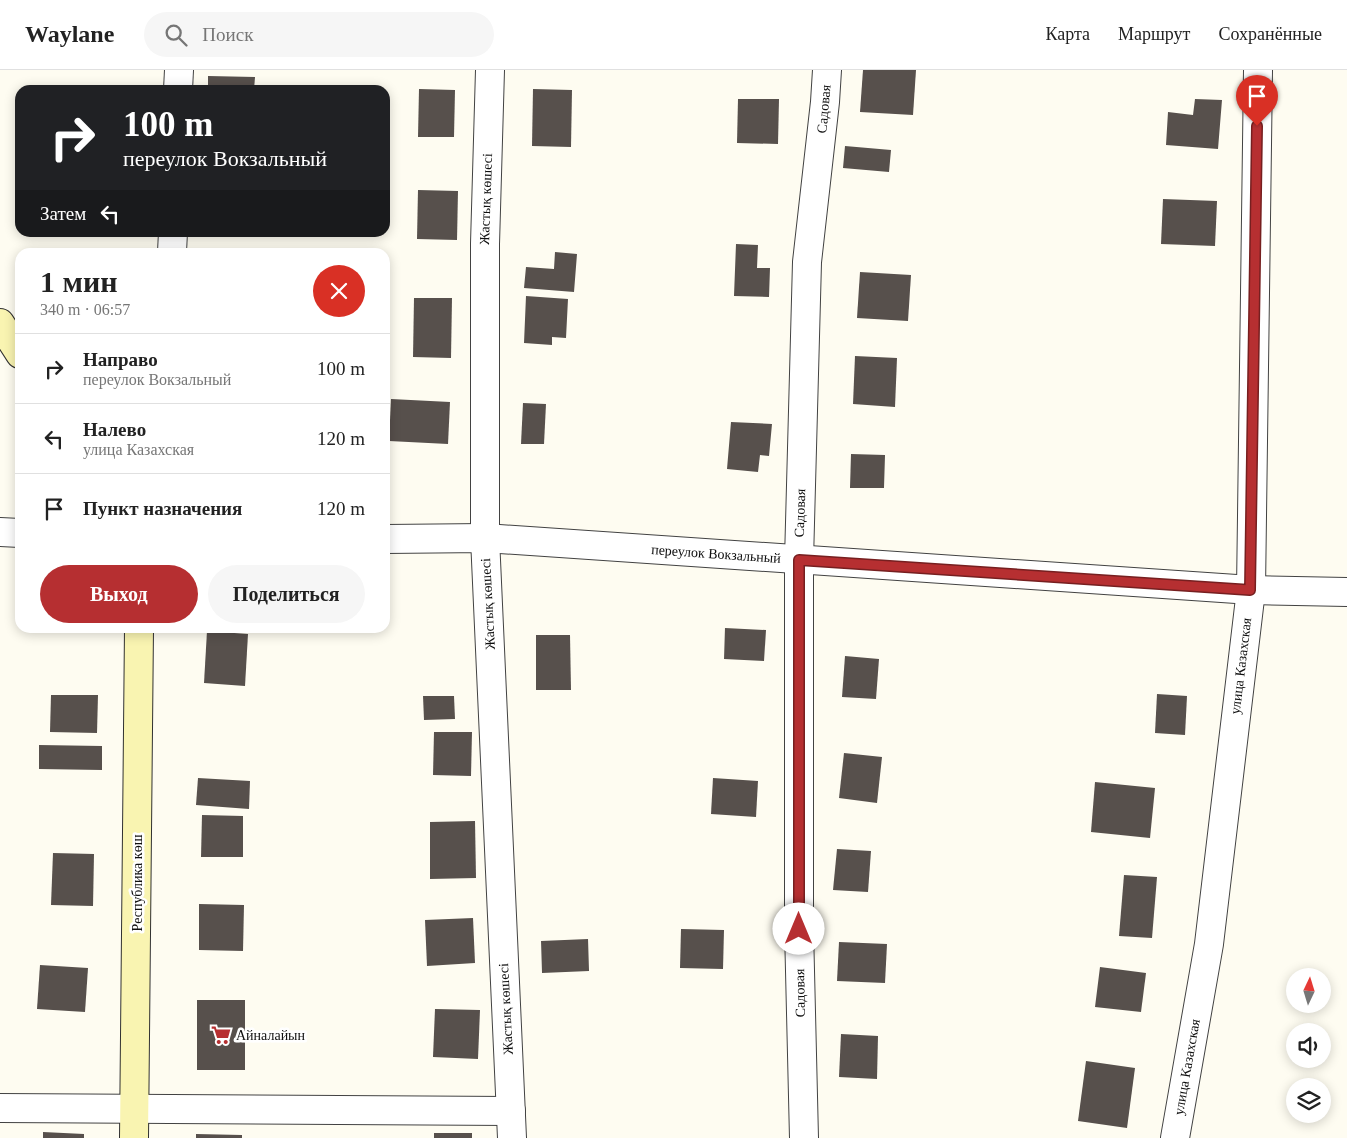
<!DOCTYPE html>
<html lang="ru">
<meta charset="utf-8">
<style>
body{margin:0;font-family:Georgia,serif;background:#f6f6f6;color:#222;height:100vh;display:flex;flex-direction:column;font-size:19px;white-space:nowrap}
*{box-sizing:border-box;margin:0}
p{font-size:16px;color:#767676}
.icon{flex:none;width:28px;height:28px;fill:none;stroke:currentColor;stroke-width:2;stroke-linecap:round;stroke-linejoin:round}
.map{position:relative;flex:1;overflow:hidden}
.details{position:absolute;left:15px;top:178px;width:375px;height:385px;display:flex;flex-direction:column;background:#fff;border-radius:15px;box-shadow:0 2px 12px #0003}
.details>*{flex:none}
.hud{position:absolute;left:15px;top:15px;width:375px;height:152px;border-radius:15px;box-shadow:0 2px 12px #0003;background:#202124;color:#fff;overflow:hidden}
.needle{width:32px;rotate:4deg}
.controls{position:absolute;left:1286px;top:898px;display:grid;gap:10px}
.controls a{display:grid;place-items:center;width:45px;height:45px;border-radius:50%;background:#fff;box-shadow:0 2px 12px #0003;font-size:25px}
.pin{position:absolute;display:grid;place-items:center;width:42px;height:42px;color:#fff;margin:-51px -21px;border-radius:50% 50% 50% 0;rotate:-45deg;box-shadow:0 0 5px #0007}
.pin .icon{rotate:45deg}
.me{position:absolute;width:55px;margin:-28px;rotate:0deg;stroke-linejoin:round;filter:drop-shadow(0 0 4px #0008)}
.turn{display:flex;align-items:center;gap:18px;height:105px;padding:0 25px;font-size:22px}
.turn .icon{width:65px;height:65px;stroke-width:2.5}
.turn b{display:block;font-size:35px;line-height:42px}
.then{display:flex;align-items:center;height:48px;padding:0 25px;background:#0003;gap:10px;font-size:19px}
.round{display:grid;place-items:center;flex:none;width:52px;height:52px;border-radius:26px;background:#f6f6f6}
.head{display:flex;align-items:center;justify-content:space-between;height:85px;padding:0 25px}
h1{font-size:30px;font-weight:700;line-height:38px}
.cta{display:flex;gap:10px;margin-top:auto;padding:10px 25px}
.cta a{flex:1;height:58px;border-radius:30px;background:#b62f31;color:#fff;font-size:20px;font-weight:700;line-height:58px;text-align:center}
.cta a+a{background:#f6f6f6;color:#222}
ul{padding:0;list-style:none}
li{display:flex;align-items:center;gap:15px;height:70px;padding:0 25px;border-top:1px solid #e0e0e0}
li div{flex:1}
li b{display:block;font-size:19px}
li em{font-style:normal}
header{display:flex;align-items:center;gap:30px;box-sizing:border-box;height:70px;padding:0 25px;background:#fff;border-bottom:1px solid #e0e0e0}
header strong{font-size:24px}
nav{display:flex;gap:28px;margin-inline-start:auto;font-size:18px}
.search{width:350px;height:45px;background:#f6f6f6;display:flex;align-items:center;gap:12px;box-sizing:border-box;padding:0 18px;border-radius:28px;color:#767676;font-size:19px}
.map>svg:first-child{display:block}
.building{fill:#57504c}
.lines{fill:none;stroke-linecap:round;stroke-linejoin:round}
.minor-casing{stroke:#424242;stroke-width:30}
.secondary-casing{stroke:#313131;stroke-width:30}
.minor{stroke:#fff;stroke-width:28}
.secondary{stroke:#f9f4b1;stroke-width:28}
.route-casing{stroke:#761f20;stroke-width:12}
.route{stroke:#b62f31;stroke-width:9}
.labels{text-anchor:middle;dominant-baseline:central;stroke-width:5;stroke-linejoin:round;paint-order:stroke}
.street-label{font-size:14px;fill:#0f0f0f;stroke:#fff}
.poi-label{font-size:14px;fill:#0f0f0f;stroke:#fff;text-anchor:start}
</style>
<header>
<strong>Waylane</strong>
<div class="search"><svg class="icon" aria-label="search" viewBox="0 0 24 24"><circle cx="10" cy="10" r="6"/><path d="M15 15l6 6"/></svg>Поиск</div>
<nav><a>Карта</a><a>Маршрут</a><a>Сохранённые</a></nav>
</header>
<div class="map">
<svg width="1347" height="1068" viewBox="0 0 1347 1068">
<rect width="100%" height="100%" fill="#fefcf1"/>
<!-- building -->
<g class="building">
<polygon points="863,0 916,0 913,45 860,42"/>
<polygon points="208,6 255,7 254,20 208,20"/>
<polygon points="419,19 455,20 454,67 418,67"/>
<polygon points="533,19 572,20 571,77 532,76"/>
<polygon points="738,29 779,29 778,74 737,73"/>
<polygon points="1195,29 1222,30 1218,79 1166,75 1168,42 1193,45"/>
<polygon points="845,76 891,80 889,102 843,98"/>
<polygon points="418,120 458,121 457,170 417,169"/>
<polygon points="1163,129 1217,131 1215,176 1161,174"/>
<polygon points="736,174 758,175 757,198 770,198 769,227 734,226"/>
<polygon points="555,182 577,184 574,222 524,218 526,197 554,199"/>
<polygon points="860,202 911,205 908,251 857,248"/>
<polygon points="526,226 568,229 566,268 552,267 552,275 524,273"/>
<polygon points="414,228 452,228 451,288 413,287"/>
<polygon points="855,286 897,288 895,337 853,334"/>
<polygon points="391,329 450,332 448,374 389,371"/>
<polygon points="523,333 546,334 544,374 521,374"/>
<polygon points="731,352 772,354 769,386 760,385 758,402 727,399"/>
<polygon points="851,384 885,385 884,418 850,418"/>
<polygon points="725,558 766,560 764,591 724,589"/>
<polygon points="207,561 248,564 245,616 204,613"/>
<polygon points="536,565 570,565 571,620 536,620"/>
<polygon points="845,586 879,589 876,629 842,627"/>
<polygon points="1157,624 1187,626 1185,665 1155,663"/>
<polygon points="51,625 98,625 97,663 50,662"/>
<polygon points="423,626 454,626 455,649 424,650"/>
<polygon points="434,662 472,662 471,706 433,705"/>
<polygon points="39,675 102,676 102,700 39,699"/>
<polygon points="844,683 882,687 877,733 839,728"/>
<polygon points="198,708 250,711 249,739 196,735"/>
<polygon points="713,708 758,711 756,747 711,744"/>
<polygon points="1095,712 1155,718 1150,768 1091,762"/>
<polygon points="202,745 243,746 243,787 201,787"/>
<polygon points="475,751 476,808 430,809 430,752"/>
<polygon points="837,779 871,781 868,822 833,820"/>
<polygon points="53,783 94,784 93,836 51,835"/>
<polygon points="1124,805 1157,807 1152,868 1119,866"/>
<polygon points="199,834 244,835 243,881 199,880"/>
<polygon points="473,848 475,893 427,896 425,850"/>
<polygon points="681,859 724,860 723,899 680,898"/>
<polygon points="588,869 589,901 542,903 541,871"/>
<polygon points="839,872 887,874 885,913 837,911"/>
<polygon points="40,895 88,898 85,942 37,939"/>
<polygon points="1100,897 1146,903 1141,942 1095,937"/>
<rect x="197" y="930" width="48" height="70"/>
<polygon points="435,939 480,940 478,989 433,987"/>
<polygon points="841,964 878,966 877,1009 839,1007"/>
<polygon points="1086,991 1135,998 1127,1058 1078,1051"/>
<polygon points="43,1062 84,1064 84,1068 43,1068"/>
<rect x="434" y="1063" width="38" height="5"/>
<polygon points="196,1064 242,1065 242,1068 196,1068"/>
</g>
<g class="lines">
<defs>
<g id="minor">
<polyline points="490,0 485,174 485,468 512,1068"/>
<polyline points="178,20 179,0"/>
<polyline points="172,182 173,162"/>
<polyline points="0,462 20,463"/>
<polyline points="385,469 485,468 1251,520 1347,522"/>
<polyline points="0,1038 511,1041"/>
<polyline points="804,1068 799,859 799,490 807,192 825,32 827,0"/>
<polyline points="1175,1068 1209,874 1251,520 1258,0"/>
</g>
<g id="secondary">
<polyline points="0,253 20,284"/>
<polyline points="134,1068 139,558"/>
</g>
</defs>
<!-- minor casing -->
<use href="#minor" class="minor-casing"/>
<!-- secondary casing -->
<use href="#secondary" class="secondary-casing"/>
<!-- minor -->
<use href="#minor" class="minor"/>
<!-- secondary -->
<use href="#secondary" class="secondary"/>
</g>
<g class="lines">
<defs>
<polyline id="route" points="799,859 799,490 1250,520 1257,56"/>
</defs>
<!-- route casing -->
<use href="#route" class="route-casing"/>
<!-- route -->
<use href="#route" class="route"/>
</g>
<!-- icons -->
<defs>
<symbol id="supermarket-bare" viewBox="-9 -9 18 18"><path d="M-6-5.5h2.5l.6 2H6L4.5 2H-2.5L-4.4-4H-6ZM-1.5 3.2a1.3 1.3 0 1 0 .1 0ZM3 3.2a1.3 1.3 0 1 0 .1 0Z" fill="#b62f31" stroke="#fff" stroke-width="2.5" paint-order="stroke"/></symbol>
</defs>
<g fill-rule="evenodd">
<use href="#supermarket-bare" x="207" y="951" width="28" height="28"/>
</g>
<g class="labels">
<!-- street labels -->
<g class="street-label">
<text transform="translate(824 39) rotate(-85)">Садовая</text>
<text transform="translate(486 129) rotate(-88)">Жастық көшесі</text>
<text transform="translate(800 443) rotate(-88)">Садовая</text>
<text transform="translate(716 484) rotate(4)">переулок Вокзальный</text>
<text transform="translate(488 534) rotate(-93)">Жастық көшесі</text>
<text transform="translate(1241 596) rotate(-83)">улица Казахская</text>
<text transform="translate(137 813) rotate(-90)">Республика көш</text>
<text transform="translate(800 923) rotate(-91)">Садовая</text>
<text transform="translate(506 939) rotate(-93)">Жастық көшесі</text>
<text transform="translate(1187 997) rotate(-80)">улица Казахская</text>
</g>
<!-- poi labels -->
<g class="poi-label">
<text x="236" y="965">Айналайын</text>
</g>
</g>
</svg>
<div class="controls">
<a><svg class="needle" viewBox="-14 -14 28 28"><path d="M0-13l5 13h-10z" fill="#e53935"/><path d="M0 13l5-13h-10z" fill="#767676"/></svg></a>
<a><svg class="icon" aria-label="sound" viewBox="0 0 24 24"><path d="M4 9h4l5-4v14l-5-4H4zM17 9q2 3 0 6"/></svg></a>
<a><svg class="icon" aria-label="layers" viewBox="0 0 24 24"><path d="M12 4l9 5-9 5-9-5zM3 14l9 5 9-5"/></svg></a>
</div>
<div class="pin" style="left:1257px;top:56px;background:#d93025"><svg class="icon" aria-label="arrive" viewBox="0 0 24 24"><path d="M6 21V4h12l-3 4 3 4H6"/></svg></div>
<svg class="me" style="left:799px;top:859px" viewBox="-20 -20 40 40"><circle r="19" fill="#fff"/><path d="M0-13L10 11 0 6-10 11z" fill="#b62f31"/></svg>
<div class="hud">
<div class="turn"><svg class="icon" aria-label="right" viewBox="0 0 24 24"><path d="M7 20v-9h11M14 6l5 5-5 5"/></svg><div><b>100 m</b>переулок Вокзальный</div></div>
<div class="then">Затем<svg class="icon" aria-label="left" viewBox="0 0 24 24"><path d="M17 20v-9H6M10 6l-5 5 5 5"/></svg></div>
</div>
<section class="details">
<div class="head"><div><h1>1 мин</h1><p>340 m · 06:57</p></div><a class="round" style="background:#d93025;color:#fff"><svg class="icon" aria-label="close" viewBox="0 0 24 24"><path d="M6 6l12 12M18 6L6 18"/></svg></a></div>
<ul>
<li><svg class="icon" aria-label="right" viewBox="0 0 24 24"><path d="M7 20v-9h11M14 6l5 5-5 5"/></svg><div><b>Направо</b><p>переулок Вокзальный</p></div><em>100 m</em></li>
<li><svg class="icon" aria-label="left" viewBox="0 0 24 24"><path d="M17 20v-9H6M10 6l-5 5 5 5"/></svg><div><b>Налево</b><p>улица Казахская</p></div><em>120 m</em></li>
<li><svg class="icon" aria-label="arrive" viewBox="0 0 24 24"><path d="M6 21V4h12l-3 4 3 4H6"/></svg><div><b>Пункт назначения</b></div><em>120 m</em></li>
</ul>
<div class="cta"><a>Выход</a><a>Поделиться</a></div>
</section>
</div>
